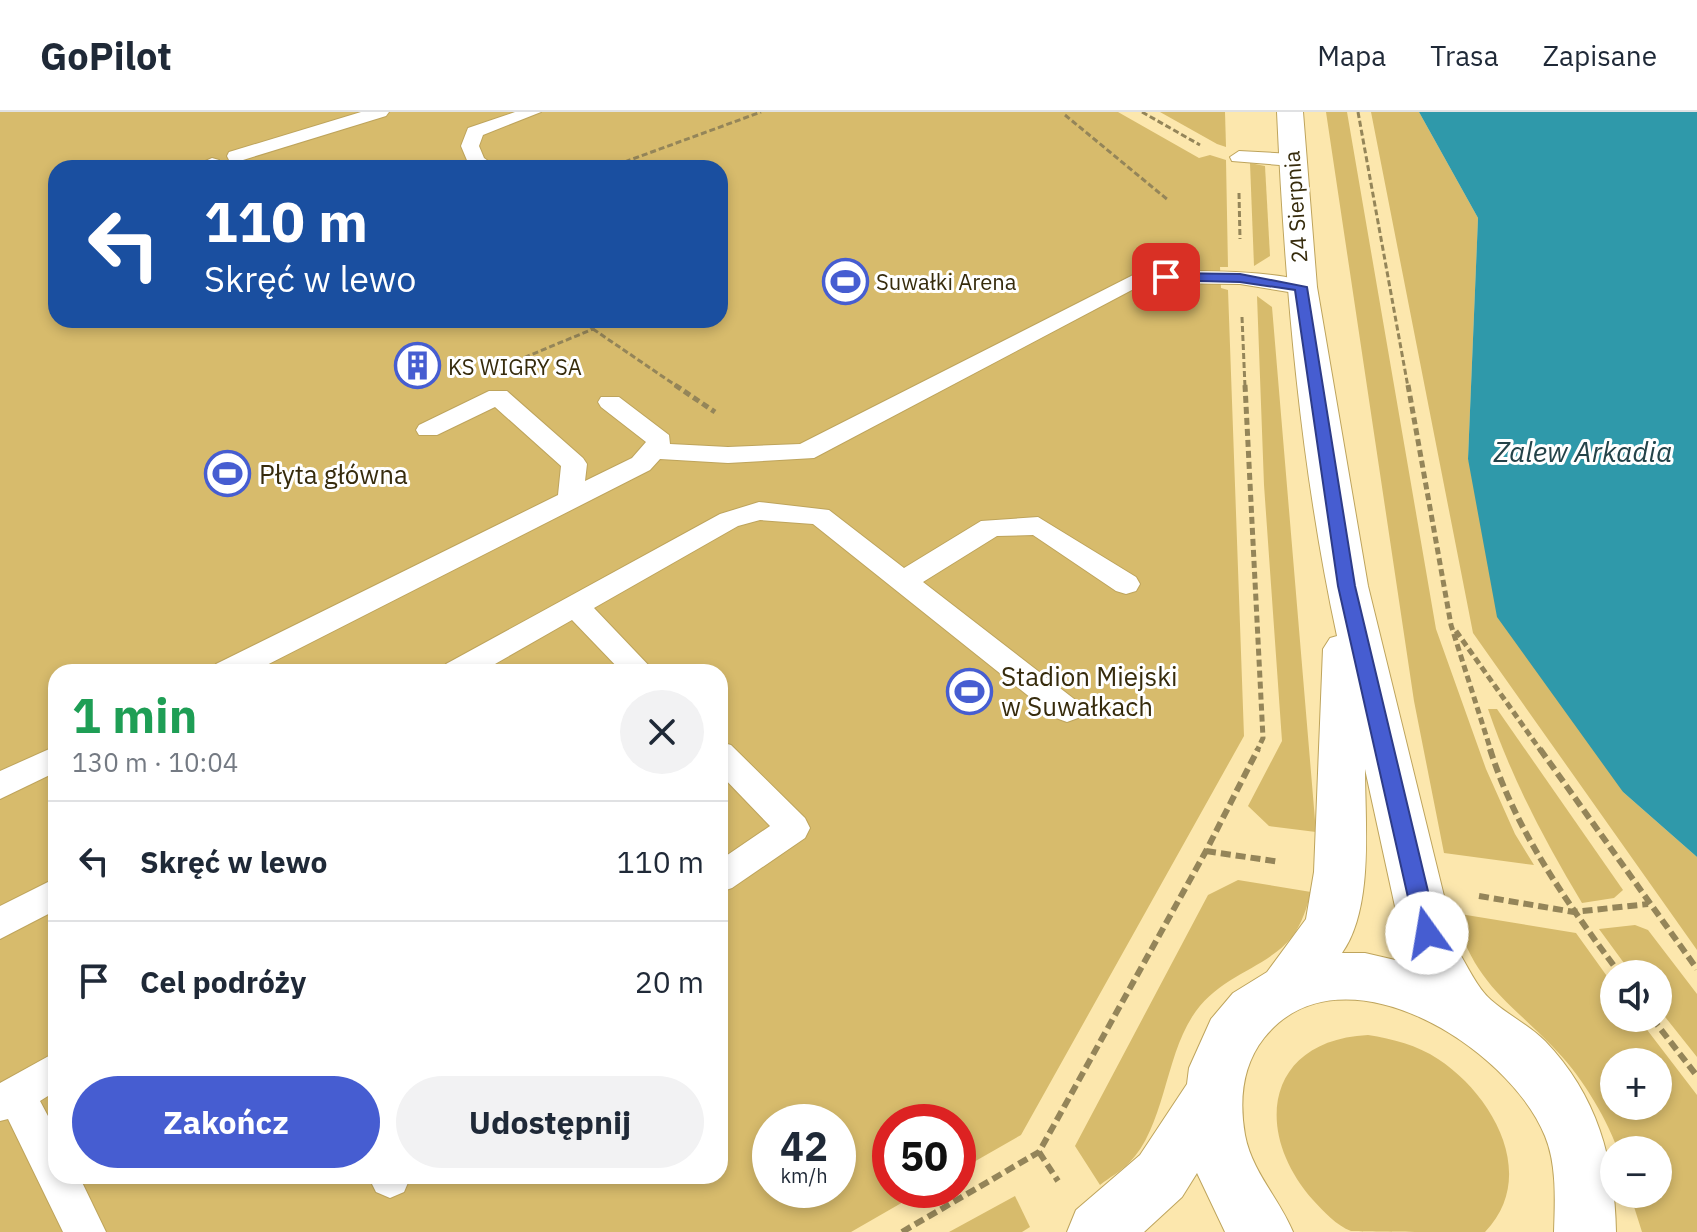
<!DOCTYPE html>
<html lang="pl">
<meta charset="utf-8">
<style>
body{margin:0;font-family:"IBM Plex Sans",sans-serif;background:#f2f2f3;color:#1f2937;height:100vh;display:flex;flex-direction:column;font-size:30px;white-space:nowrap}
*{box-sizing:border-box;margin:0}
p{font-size:26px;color:#747a83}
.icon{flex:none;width:44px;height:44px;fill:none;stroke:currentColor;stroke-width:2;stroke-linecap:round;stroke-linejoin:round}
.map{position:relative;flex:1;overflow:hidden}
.side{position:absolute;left:48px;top:552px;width:680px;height:520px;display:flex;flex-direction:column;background:#fff;border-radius:24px;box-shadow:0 4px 12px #0003}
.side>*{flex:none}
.top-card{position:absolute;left:48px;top:48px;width:680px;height:168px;border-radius:24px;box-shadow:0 4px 12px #0003;background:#1a4fa0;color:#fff;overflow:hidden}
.fabs{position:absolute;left:1600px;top:848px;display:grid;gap:16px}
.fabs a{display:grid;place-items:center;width:72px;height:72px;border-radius:50%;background:#fff;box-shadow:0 4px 12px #0003;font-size:40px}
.speed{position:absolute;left:752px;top:992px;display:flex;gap:16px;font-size:40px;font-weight:700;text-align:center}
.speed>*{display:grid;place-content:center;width:104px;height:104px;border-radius:50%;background:#fff;box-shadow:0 4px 12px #0003;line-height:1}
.speed small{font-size:20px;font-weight:400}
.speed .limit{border:12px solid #d22;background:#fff;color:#111}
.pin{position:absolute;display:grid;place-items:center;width:68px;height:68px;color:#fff;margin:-34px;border-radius:16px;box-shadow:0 4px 12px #0006}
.me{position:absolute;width:88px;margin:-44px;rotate:347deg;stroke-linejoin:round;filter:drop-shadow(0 0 6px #0008)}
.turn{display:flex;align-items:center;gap:28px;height:168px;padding:0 24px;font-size:36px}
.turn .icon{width:104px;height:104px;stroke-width:2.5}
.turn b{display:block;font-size:56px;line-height:68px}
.round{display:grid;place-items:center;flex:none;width:84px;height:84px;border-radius:42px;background:#f2f2f3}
.head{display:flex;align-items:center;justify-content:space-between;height:136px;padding:0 24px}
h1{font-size:48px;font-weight:800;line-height:60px;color:#1e9e55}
.action{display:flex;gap:16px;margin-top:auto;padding:16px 24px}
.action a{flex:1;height:92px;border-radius:48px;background:#465dd1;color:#fff;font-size:32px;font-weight:800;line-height:92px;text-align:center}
.action a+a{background:#f2f2f3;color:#1f2937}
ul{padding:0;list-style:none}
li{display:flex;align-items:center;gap:24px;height:120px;padding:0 24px;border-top:2px solid #e0e1e3}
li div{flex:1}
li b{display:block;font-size:30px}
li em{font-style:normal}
header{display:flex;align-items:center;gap:48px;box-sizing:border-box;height:112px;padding:0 40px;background:#fff;border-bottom:2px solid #e0e1e3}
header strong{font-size:38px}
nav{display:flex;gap:44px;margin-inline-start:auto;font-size:28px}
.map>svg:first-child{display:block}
.green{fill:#d7bb6c;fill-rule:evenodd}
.water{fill:#2f99aa}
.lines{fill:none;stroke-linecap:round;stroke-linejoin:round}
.lane-casing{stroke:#bea45c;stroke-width:2}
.secondary-casing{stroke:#bea45c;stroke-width:2}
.path-far2{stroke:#948559;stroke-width:3;stroke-dasharray:6 3;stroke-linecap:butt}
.path-far1{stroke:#948559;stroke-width:5;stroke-dasharray:7 4;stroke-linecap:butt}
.path{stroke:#948559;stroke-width:6;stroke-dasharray:10 5;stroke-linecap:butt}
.lane{fill:#fff;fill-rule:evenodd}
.secondary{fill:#fff;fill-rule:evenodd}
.route{fill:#465dd1;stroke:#2e3c88;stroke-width:2}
.labels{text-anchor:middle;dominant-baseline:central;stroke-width:6;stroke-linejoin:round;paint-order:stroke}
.far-street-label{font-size:22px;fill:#362b0c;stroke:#fff}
.far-poi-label{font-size:22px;fill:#362b0c;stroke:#fff;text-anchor:start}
.poi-label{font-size:26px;fill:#362b0c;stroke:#fff;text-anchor:start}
.water-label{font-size:28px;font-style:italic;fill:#244349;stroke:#fff}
</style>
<header>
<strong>GoPilot</strong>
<nav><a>Mapa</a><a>Trasa</a><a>Zapisane</a></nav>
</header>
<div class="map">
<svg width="1697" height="1120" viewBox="0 0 1697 1120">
<rect width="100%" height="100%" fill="#fce7ad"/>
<!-- green -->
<g class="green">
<path d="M0,0H1118L1199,46L1210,43L1226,48L1228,155H1220L1221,176L1228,178L1244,624L1021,1023L958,1059V1010H890V1078H924L851,1120H0ZM56,56H720V208H56ZM56,560H720V1064H56ZM770,1010H838V1078H770Z"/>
<polygon points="1160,0 1225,0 1226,35 1217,32"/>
<polygon points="1326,0 1347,0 1436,517 1486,657 1515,722 1534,753 1444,741 1414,589"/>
<polygon points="1371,0 1419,0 1478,106 1468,347 1623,680 1697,745 1697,838 1473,521"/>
<polygon points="1250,51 1265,54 1270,144 1254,154"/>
<polygon points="1257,184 1272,195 1316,720 1269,714 1248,694 1282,629 1264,373"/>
<path d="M1488,597H1497L1623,778L1614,786L1582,791C1544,728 1512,667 1488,597Z"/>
<path d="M1238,768L1311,780C1307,795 1302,812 1292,825C1265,858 1218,863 1192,905C1165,947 1164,1016 1129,1051C1121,1059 1109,1066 1100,1073L1075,1034L1208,783Z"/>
<path d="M1454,801L1576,821L1614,874V906H1638L1697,983V1120H1642L1630,1082H1658V1038H1618C1604,1001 1580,962 1552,934C1504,885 1475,871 1454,801ZM1614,950H1658V994H1614Z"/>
<polygon points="1635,813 1648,818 1697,882 1697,945 1658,896 1658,862 1632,862 1599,817"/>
<path d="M1368,923C1393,927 1417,933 1438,947C1493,983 1539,1064 1485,1120C1458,1120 1370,1120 1351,1119C1337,1114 1323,1099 1313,1088C1252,1019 1266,928 1368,923Z"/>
<polygon points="1015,1084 1030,1115 1022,1120 949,1120"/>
</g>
<!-- water -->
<polygon class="water" points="1419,0 1697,0 1697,745 1623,680 1497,505 1468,347 1478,106"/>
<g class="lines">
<defs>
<g id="lane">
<polygon points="361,0 389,0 386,4 243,48 229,48 227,44 229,40"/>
<polygon points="515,0 541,0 483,23 479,34 484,46 498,56 469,53 461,34 468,16"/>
<polygon points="1239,39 1292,42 1302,48 1292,54 1232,49 1230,45"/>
<polygon points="212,46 219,48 219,56 190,56"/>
<path d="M1141,159C1170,159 1297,156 1312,175L1301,182L1240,172L1145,171L814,346L728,351L660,347L650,358L253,560H212L216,552L558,383L561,354L495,295L437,323H419L416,318L419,313L489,279H507L583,346L587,352L585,369L632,346L646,330L601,295L598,290L601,285H619L669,323L670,332L728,335L800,332Z"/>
<polygon points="759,390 829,398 904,456 981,409 1038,405 1136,465 1140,472 1136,479 1126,482 1116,479 1033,423 997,424 923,470 1078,590 1082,598 1078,606 1067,610 1056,606 813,412 760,408 738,414 594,496 655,560 622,560 572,508 481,560 442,560 446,552 720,402"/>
<polygon points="720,630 731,633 805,706 810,716 805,726 732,776 720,780 720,748 770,714 720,662"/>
<polygon points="56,634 56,660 0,687 0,659"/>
<polygon points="56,766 56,798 0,827 0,794"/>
<polygon points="56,940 56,979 40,989 56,1019 56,1064 79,1064 106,1120 63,1120 8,1007 0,1009 0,971"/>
<polygon points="368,1064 410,1064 410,1066 404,1080 390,1086 376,1080"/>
</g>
<path id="secondary" d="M1277,0H1303L1317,175L1368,474L1457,837C1467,853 1477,876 1491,888C1508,903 1529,913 1545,929C1597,983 1615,1048 1616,1120H1554C1555,1089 1557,1053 1545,1024C1509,935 1341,829 1264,926C1242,954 1239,988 1245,1023C1252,1060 1279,1086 1293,1120H1225L1197,1061L1182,1085L1144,1120H1067L1076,1098L1140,1043L1187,972L1189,956L1211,907L1233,881L1267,860L1306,807L1314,760L1323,537L1330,526L1337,524C1300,352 1285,175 1277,0ZM1365,657L1406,845L1408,851L1365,841H1342C1374,796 1365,711 1365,657Z"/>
</defs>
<!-- lane casing -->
<use href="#lane" class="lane-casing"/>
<!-- secondary casing -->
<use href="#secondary" class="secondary-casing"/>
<!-- path-far2 -->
<g class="path-far2">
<polyline points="1142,0 1200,33"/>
<polyline points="1358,0 1408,275"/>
<polyline points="1065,3 1168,88"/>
<polyline points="608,56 761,0"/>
<polyline points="1239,81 1240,127"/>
<polyline points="1242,205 1245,275"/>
<polyline points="593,217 678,275"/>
<polyline points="516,249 593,217 582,208"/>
</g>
<!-- path-far1 -->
<g class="path-far1">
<polyline points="675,273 715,300"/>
<polyline points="1245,273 1263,626 1257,639"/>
<polyline points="1408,273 1451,513 1491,639"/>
<polyline points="1456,519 1541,639"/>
</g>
<!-- path -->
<g class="path">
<path d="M1490,637C1516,720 1568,792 1620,862"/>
<polyline points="1540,637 1697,857"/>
<polyline points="1206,739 1280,750"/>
<polyline points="1479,784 1574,800 1648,792"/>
<polyline points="1652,906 1697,964"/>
<polyline points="1039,1040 1058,1069"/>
<polyline points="902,1120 1039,1040 1206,739 1258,637"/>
</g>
<!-- lane -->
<use href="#lane" class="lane"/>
<!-- secondary -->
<use href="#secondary" class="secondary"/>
</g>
<!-- route -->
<polygon class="route" points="1166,161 1240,162 1307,175 1355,474 1438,821 1434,827 1419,827 1416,821 1338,474 1295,178 1240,170 1161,168 1159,165"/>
<!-- icons -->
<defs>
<symbol id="stadium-ring" viewBox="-11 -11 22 22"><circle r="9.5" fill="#fff" stroke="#465dd1" stroke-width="1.5"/><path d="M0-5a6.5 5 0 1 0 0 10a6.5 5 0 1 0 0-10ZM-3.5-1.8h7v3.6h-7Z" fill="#465dd1"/></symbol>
<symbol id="building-ring" viewBox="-11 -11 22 22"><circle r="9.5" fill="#fff" stroke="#465dd1" stroke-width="1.5"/><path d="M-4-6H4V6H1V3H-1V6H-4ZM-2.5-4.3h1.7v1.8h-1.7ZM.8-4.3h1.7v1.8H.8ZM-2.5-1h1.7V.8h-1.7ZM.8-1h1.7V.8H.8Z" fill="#465dd1"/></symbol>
</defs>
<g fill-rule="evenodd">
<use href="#stadium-ring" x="820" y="144" width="51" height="51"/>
<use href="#building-ring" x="392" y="228" width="51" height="51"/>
<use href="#stadium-ring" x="202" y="336" width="51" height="51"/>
<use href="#stadium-ring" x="944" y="554" width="51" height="51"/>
</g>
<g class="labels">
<!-- far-street labels -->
<g class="far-street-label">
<text transform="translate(1295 95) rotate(-94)">24 Sierpnia</text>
</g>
<!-- far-poi labels -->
<g class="far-poi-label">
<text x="876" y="169">Suwałki Arena</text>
<text x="448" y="254">KS WIGRY SA</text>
</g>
<!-- poi labels -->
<g class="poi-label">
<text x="259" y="362">Płyta główna</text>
<text x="1001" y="564">Stadion Miejski<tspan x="1001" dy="30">w Suwałkach</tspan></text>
</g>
<!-- water labels -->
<g class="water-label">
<text x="1583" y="339">Zalew Arkadia</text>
</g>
</g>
</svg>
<div class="fabs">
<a><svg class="icon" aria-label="sound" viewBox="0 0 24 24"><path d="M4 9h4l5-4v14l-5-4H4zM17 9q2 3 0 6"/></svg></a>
<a>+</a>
<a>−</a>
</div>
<div class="speed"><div>42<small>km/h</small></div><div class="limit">50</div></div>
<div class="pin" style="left:1166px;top:165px;background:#d93025"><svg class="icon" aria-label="arrive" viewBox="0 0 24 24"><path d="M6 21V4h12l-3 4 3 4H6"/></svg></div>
<svg class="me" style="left:1427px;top:821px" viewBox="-20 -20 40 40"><circle r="19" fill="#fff"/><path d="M0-13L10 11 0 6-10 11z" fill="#465dd1"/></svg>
<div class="top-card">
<div class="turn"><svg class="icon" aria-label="left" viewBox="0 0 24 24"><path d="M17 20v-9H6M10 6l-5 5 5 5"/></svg><div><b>110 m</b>Skręć w lewo</div></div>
</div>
<section class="side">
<div class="head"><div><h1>1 min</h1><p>130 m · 10:04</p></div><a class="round"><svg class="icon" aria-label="close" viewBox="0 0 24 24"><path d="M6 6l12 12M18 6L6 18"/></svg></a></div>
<ul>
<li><svg class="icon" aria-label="left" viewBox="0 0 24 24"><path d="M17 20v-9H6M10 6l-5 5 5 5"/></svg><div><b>Skręć w lewo</b></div><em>110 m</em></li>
<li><svg class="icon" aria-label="arrive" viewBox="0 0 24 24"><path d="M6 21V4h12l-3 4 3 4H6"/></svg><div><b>Cel podróży</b></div><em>20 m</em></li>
</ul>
<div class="action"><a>Zakończ</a><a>Udostępnij</a></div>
</section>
</div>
